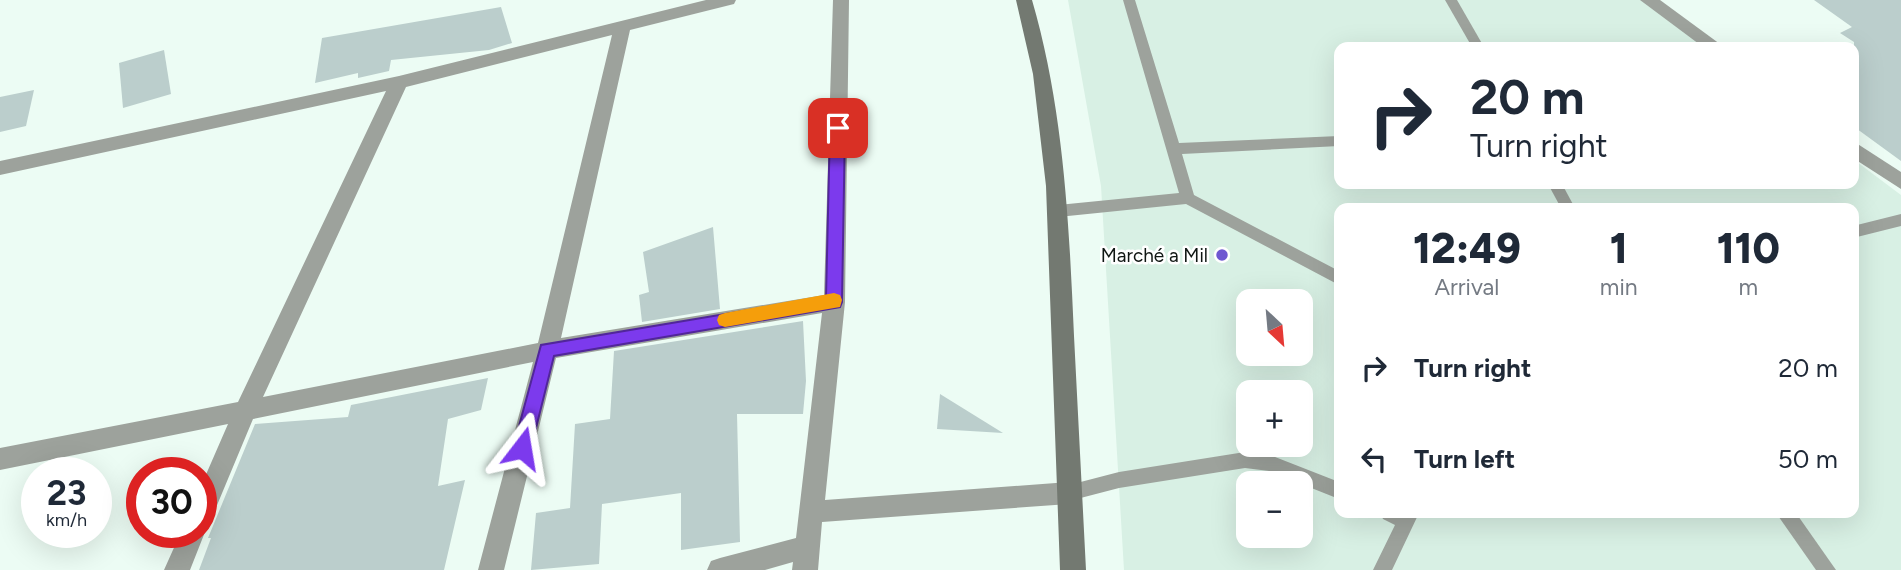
<!DOCTYPE html>
<meta charset="utf-8">
<style>
body{margin:0;font-family:Figtree,sans-serif;background:#f6f6f7;color:#1f2937;height:100vh;display:flex;flex-direction:column;font-size:26px;white-space:nowrap}
*{box-sizing:border-box;margin:0}
p{font-size:23px;color:#747a83}
.icon{flex:none;width:38px;height:38px;fill:none;stroke:currentColor;stroke-width:2;stroke-linecap:round;stroke-linejoin:round}
.map{position:relative;flex:1;overflow:hidden}
.sheet{position:absolute;left:1334px;top:203px;width:525px;height:315px;display:flex;flex-direction:column;background:#fff;border-radius:14px;box-shadow:0 7px 28px #0002}
.sheet>*{flex:none}
.hud{position:absolute;left:1334px;top:42px;width:525px;height:147px;border-radius:14px;box-shadow:0 7px 28px #0002;background:#fff;color:#1f2937;overflow:hidden}
.needle{width:46px;rotate:154deg}
.controls{position:absolute;left:1236px;top:289px;display:grid;gap:14px}
.controls a{display:grid;place-items:center;width:77px;height:77px;border-radius:14px;background:#fff;box-shadow:0 7px 28px #0002;font-size:35px}
.speed{position:absolute;left:21px;top:457px;display:flex;gap:14px;font-size:35px;font-weight:700;text-align:center}
.speed>*{display:grid;place-content:center;width:91px;height:91px;border-radius:50%;background:#fff;box-shadow:0 7px 28px #0002;line-height:1}
.speed small{font-size:18px;font-weight:400}
.speed .limit{border:10px solid #d22;background:#fff;color:#111}
.pin{position:absolute;display:grid;place-items:center;width:60px;height:60px;color:#fff;margin:-30px;border-radius:14px;box-shadow:0 4px 10px #0006}
.me{position:absolute;width:77px;margin:-38px;rotate:14deg;stroke-linejoin:round;filter:drop-shadow(0 0 5px #0008)}
.turn{display:flex;align-items:center;gap:24px;height:147px;padding:0 21px;font-size:32px}
.turn .icon{width:91px;height:91px;stroke-width:2.5}
.turn b{display:block;font-size:49px;line-height:60px}
.eta{display:flex;justify-content:space-evenly;align-items:center;height:119px;text-align:center}
.eta b{font-size:42px;font-weight:800;line-height:49px}
ul{padding:0;list-style:none}
li{display:flex;align-items:center;gap:21px;height:91px;padding:0 21px}
li div{flex:1}
li b{display:block;font-size:26px}
li em{font-style:normal}
.map>svg:first-child{display:block}
.built{fill:#d8f0e4;fill-rule:evenodd}
.building{fill:#bbcecc}
.lines{fill:none;stroke-linecap:round;stroke-linejoin:round}
.lane{fill:#9da29c;fill-rule:evenodd}
.street{fill:#9da29c;fill-rule:evenodd}
.secondary{fill:#737971;fill-rule:evenodd}
.route{fill:#7c3aed;stroke:#51269a;stroke-width:2}
.slow{fill:#f59e0b}
.poi-dot{fill:#6f57d1;stroke:#fff;stroke-width:2.5}
.labels{text-anchor:middle;dominant-baseline:central;stroke-width:5;stroke-linejoin:round;paint-order:stroke}
.poi-label{font-size:19px;fill:#101613;stroke:#fff;text-anchor:end}
</style>
<div class="map">
<svg width="1901" height="570" viewBox="0 0 1901 570">
<rect width="100%" height="100%" fill="#ecfcf4"/>
<!-- built -->
<path class="built" d="M1068,0H1650L1709,47H1339V184H1853V159L1901,195V570H1124L1101,186ZM1339,208H1853V513H1339ZM1248,301H1300V354H1248ZM1248,392H1300V444H1248ZM1248,483H1300V536H1248Z"/>
<!-- building -->
<g class="building">
<polygon points="1814,0 1901,0 1901,161 1853,126 1854,42 1840,33 1852,27"/>
<polygon points="501,7 512,43 489,50 391,60 389,71 358,78 358,73 315,83 322,38"/>
<polygon points="164,50 171,94 123,108 119,63"/>
<polygon points="34,90 26,126 0,132 0,97"/>
<polygon points="713,227 720,309 642,322 639,295 649,292 643,252"/>
<polygon points="803,321 806,381 803,414 737,414 740,542 681,550 681,493 602,504 599,564 531,570 536,513 570,508 575,424 610,419 614,351"/>
<polygon points="488,378 481,410 448,419 438,486 465,480 444,570 199,570 211,538 208,538 255,424 348,417 351,405"/>
<polygon points="940,394 1003,433 937,429"/>
</g>
<g class="lines">
<!-- lane -->
<g class="lane">
<polygon points="1123,0 1135,0 1179,143 1339,136 1339,146 1182,154 1194,195 1339,271 1339,285 1186,204 1058,217 1053,215 1051,211 1053,207 1058,205 1179,193"/>
<polygon points="1445,0 1457,0 1484,47 1472,47"/>
<polygon points="1548,184 1562,184 1575,208 1561,208"/>
<polygon points="1901,214 1901,226 1853,238 1853,226"/>
<polygon points="1245,452 1270,455 1339,482 1339,499 1269,471 1245,468 1119,488 1069,501 1063,499 1060,493 1063,487 1069,485 1119,472"/>
<polygon points="1380,513 1419,513 1392,570 1373,570 1395,525 1383,519"/>
<polygon points="1776,513 1796,513 1836,570 1816,570"/>
</g>
<!-- street -->
<g class="street">
<path d="M706,0H736L734,4L630,30L561,338L824,295L833,0H849L845,302L825,500L1069,482L1077,485L1081,493L1077,501L1069,504L822,522L818,570H792L793,562L765,570H707L711,561L720,558L796,538L822,313L556,358L504,570H478L533,362L253,419L210,522L202,525L205,532L190,570H164L181,532H201V486L228,424L0,470V448L238,402L386,91L0,175V161L399,76ZM612,35L538,343L263,397L406,87Z"/>
<polygon points="1640,0 1660,0 1724,47 1703,47"/>
<polygon points="1853,141 1901,172 1901,189 1853,158"/>
</g>
<!-- secondary -->
<path class="secondary" d="M1016,0H1032C1064,110 1069,223 1074,336C1078,414 1082,492 1086,570H1060L1046,186L1033,74Z"/>
</g>
<!-- route -->
<polygon class="route" points="838,123 845,128 842,302 840,307 554,356 531,448 528,453 522,456 516,453 513,448 541,345 826,297 830,128"/>
<!-- slow -->
<polygon class="slow" points="834,293 840,295 842,300 840,307 834,308 725,327 719,325 717,320 719,315 725,313"/>
<!-- markers -->
<circle class="poi-dot" cx="1222" cy="255" r="7"/>
<g class="labels">
<!-- poi labels -->
<g class="poi-label">
<text x="1208" y="255">Marché a Mil</text>
</g>
</g>
</svg>
<div class="controls">
<a><svg class="needle" viewBox="-14 -14 28 28"><path d="M0-13l5 13h-10z" fill="#e53935"/><path d="M0 13l5-13h-10z" fill="#747a83"/></svg></a>
<a>+</a>
<a>−</a>
</div>
<div class="speed"><div>23<small>km/h</small></div><div class="limit">30</div></div>
<div class="pin" style="left:838px;top:128px;background:#d93025"><svg class="icon" aria-label="arrive" viewBox="0 0 24 24"><path d="M6 21V4h12l-3 4 3 4H6"/></svg></div>
<svg class="me" style="left:522px;top:448px" viewBox="-20 -20 40 40"><path d="M0-17L14 15 0 8-14 15z" fill="#7c3aed" stroke="#fff" stroke-width="4"/></svg>
<div class="hud">
<div class="turn"><svg class="icon" aria-label="right" viewBox="0 0 24 24"><path d="M7 20v-9h11M14 6l5 5-5 5"/></svg><div><b>20 m</b>Turn right</div></div>
</div>
<section class="sheet">
<div class="eta">
<div><b>12:49</b><p>Arrival</p></div>
<div><b>1</b><p>min</p></div>
<div><b>110</b><p>m</p></div>
</div>
<ul>
<li><svg class="icon" aria-label="right" viewBox="0 0 24 24"><path d="M7 20v-9h11M14 6l5 5-5 5"/></svg><div><b>Turn right</b></div><em>20 m</em></li>
<li><svg class="icon" aria-label="left" viewBox="0 0 24 24"><path d="M17 20v-9H6M10 6l-5 5 5 5"/></svg><div><b>Turn left</b></div><em>50 m</em></li>
</ul>
</section>
</div>
